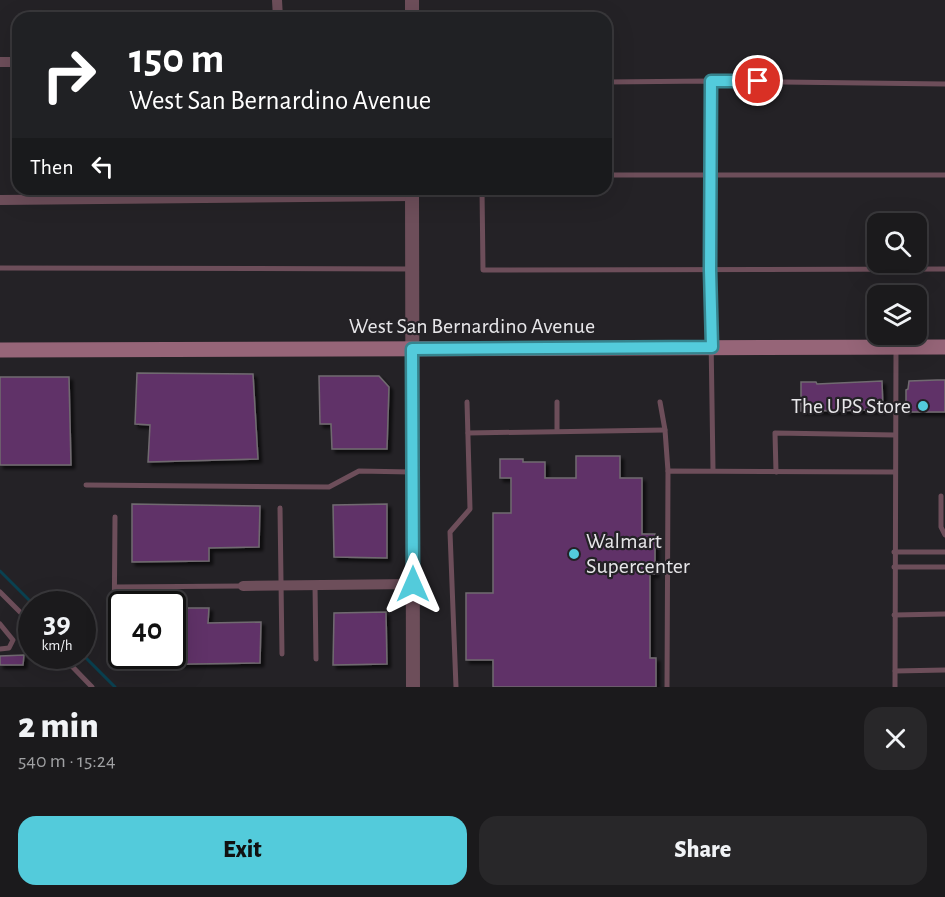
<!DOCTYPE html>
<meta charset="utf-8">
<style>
body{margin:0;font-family:"Alegreya Sans",sans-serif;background:#282729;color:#f1f3f6;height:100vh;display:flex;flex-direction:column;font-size:22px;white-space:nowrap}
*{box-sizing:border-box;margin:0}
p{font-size:20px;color:#a0a1a3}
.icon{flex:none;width:33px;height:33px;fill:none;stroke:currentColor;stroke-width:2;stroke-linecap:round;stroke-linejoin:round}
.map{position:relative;height:687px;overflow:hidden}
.sheet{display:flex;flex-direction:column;background:#1b1a1c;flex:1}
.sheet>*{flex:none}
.hud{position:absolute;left:12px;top:12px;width:600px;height:183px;border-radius:18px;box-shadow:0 6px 24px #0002,0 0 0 2px #39383b;background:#202124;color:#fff;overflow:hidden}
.tools{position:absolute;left:867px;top:213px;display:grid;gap:12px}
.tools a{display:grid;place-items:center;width:60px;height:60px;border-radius:12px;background:#1b1a1c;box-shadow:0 6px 24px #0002,0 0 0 2px #39383b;font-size:30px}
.speed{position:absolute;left:18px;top:591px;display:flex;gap:12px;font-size:30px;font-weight:700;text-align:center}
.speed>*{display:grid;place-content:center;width:78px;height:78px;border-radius:50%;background:#1b1a1c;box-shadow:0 6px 24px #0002,0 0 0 2px #39383b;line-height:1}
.speed small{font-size:15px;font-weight:400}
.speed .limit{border:3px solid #111;border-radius:9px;background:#fff;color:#111}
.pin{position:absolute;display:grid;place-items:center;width:51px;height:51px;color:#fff;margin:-26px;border:3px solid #fff;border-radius:50%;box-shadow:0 2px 6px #0007}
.me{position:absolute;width:66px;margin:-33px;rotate:0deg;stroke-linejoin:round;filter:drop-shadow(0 0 4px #0008)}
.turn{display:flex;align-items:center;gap:21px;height:126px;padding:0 18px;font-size:27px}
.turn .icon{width:78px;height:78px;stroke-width:2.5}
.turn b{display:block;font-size:42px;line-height:51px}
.then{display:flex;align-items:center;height:57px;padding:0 18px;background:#0003;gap:12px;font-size:22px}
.round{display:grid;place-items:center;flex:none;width:63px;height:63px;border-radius:18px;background:#282729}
.overview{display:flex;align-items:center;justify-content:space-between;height:102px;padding:0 18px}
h1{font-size:36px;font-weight:800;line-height:45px}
.action{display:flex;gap:12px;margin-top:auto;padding:12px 18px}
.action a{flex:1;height:69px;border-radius:18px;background:#53cbdb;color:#111;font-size:24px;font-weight:800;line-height:69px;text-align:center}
.action a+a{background:#282729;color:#f1f3f6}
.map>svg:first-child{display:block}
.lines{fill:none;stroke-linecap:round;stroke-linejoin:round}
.stream{stroke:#0a4151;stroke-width:3}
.building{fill:#613367;stroke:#706b70;stroke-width:1.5;filter:url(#shadow)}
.service{stroke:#6d4e5a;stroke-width:5}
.minor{stroke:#6d4e5a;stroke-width:10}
.tertiary{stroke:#6d4e5a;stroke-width:14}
.secondary{stroke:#966578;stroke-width:15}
.route-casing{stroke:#36848e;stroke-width:15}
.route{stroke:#53cbdb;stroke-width:10}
.poi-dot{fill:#53cbdb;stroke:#242226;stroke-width:2}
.labels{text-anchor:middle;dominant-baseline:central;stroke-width:4.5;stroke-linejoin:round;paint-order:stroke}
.street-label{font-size:22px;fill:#e7e6e9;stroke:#242226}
.poi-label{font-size:22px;fill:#e7e6e9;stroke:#242226;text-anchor:end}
</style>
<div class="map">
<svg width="945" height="687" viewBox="0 0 945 687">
<defs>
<filter id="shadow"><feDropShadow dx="3.5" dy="3.5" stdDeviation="1.5" flood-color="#0009"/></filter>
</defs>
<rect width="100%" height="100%" fill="#242226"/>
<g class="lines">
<!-- stream -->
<g class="stream">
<polyline points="0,571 33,604"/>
<polyline points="82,654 115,687"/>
</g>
</g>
<!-- building -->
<g class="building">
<polygon points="137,373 253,374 258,459 148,462 150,425 135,424"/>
<polygon points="319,376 379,376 389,387 387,449 332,449 331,424 320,424"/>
<polygon points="0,377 69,377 71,465 0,465"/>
<polygon points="937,380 945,380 945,412 906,412 906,390 908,389 909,381"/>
<polygon points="882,381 883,410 801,411 801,382 816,382 817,384"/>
<polygon points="576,456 620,456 620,478 642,478 642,534 655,534 655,574 650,574 650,658 656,658 656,687 493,687 493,660 466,660 466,593 493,593 493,513 511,513 511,478 500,478 500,459 523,459 523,462 545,462 545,478 576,478"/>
<polygon points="132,504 260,506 259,547 209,548 209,561 132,562"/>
<polygon points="387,504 387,558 334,557 333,505"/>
<polygon points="172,608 209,608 208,623 261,622 260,663 131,665 131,656 172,656"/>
<polygon points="386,612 387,664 333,665 334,613"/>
<polygon points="24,655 23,665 0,665 0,656"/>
</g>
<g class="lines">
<!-- service -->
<g class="service">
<polyline points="711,81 945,84"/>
<polyline points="606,82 711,81 710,270 713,470"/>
<polyline points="606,175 945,175"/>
<polyline points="482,189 483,270 945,269"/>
<polyline points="0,268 412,269"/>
<polyline points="557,402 557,431"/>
<polyline points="660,402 665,430 668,471"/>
<polyline points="468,433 665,430"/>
<polyline points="776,472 775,433 895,435"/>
<polyline points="86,485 329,487 359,471 411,472"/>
<polyline points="941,496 941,527 945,535"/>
<polyline points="280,508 282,654"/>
<polyline points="894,552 945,552"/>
<polyline points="894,567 945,567"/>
<polyline points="315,585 316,659"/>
<polyline points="116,587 243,586"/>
<polyline points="0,592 32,624"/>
<polyline points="894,615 945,614"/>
<polyline points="0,624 13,640 9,648 0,649"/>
<polyline points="114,645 115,517"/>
<polyline points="62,656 92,687"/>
<polyline points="895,671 945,670"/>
<polyline points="456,687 450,532 470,509 467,402"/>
<polyline points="667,687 668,471 895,472"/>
<polyline points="895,687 896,350"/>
</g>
<!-- minor -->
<g class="minor">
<polyline points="277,0 278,18"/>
<polyline points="0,62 18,62"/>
<polyline points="0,200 412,196"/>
<polyline points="243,586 413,584"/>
</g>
<!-- tertiary -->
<g class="tertiary">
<polyline points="412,0 412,18"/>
<polyline points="412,189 413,687"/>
</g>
<!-- secondary -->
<polyline class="secondary" points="0,350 945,347"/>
</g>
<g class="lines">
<defs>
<polyline id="route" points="413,584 412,349 712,347 710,270 711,81 758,81"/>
</defs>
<!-- route casing -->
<use href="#route" class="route-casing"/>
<!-- route -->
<use href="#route" class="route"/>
</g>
<!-- markers -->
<g class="poi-dot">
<circle cx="923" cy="406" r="6"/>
<circle cx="574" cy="554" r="6"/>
</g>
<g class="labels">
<!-- street labels -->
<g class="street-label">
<text x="472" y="326">West San Bernardino Avenue</text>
</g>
<!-- poi labels -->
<g class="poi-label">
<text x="911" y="406">The UPS Store</text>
<text x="586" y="541" text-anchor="start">Walmart<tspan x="586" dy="25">Supercenter</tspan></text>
</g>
</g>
</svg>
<div class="tools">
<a><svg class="icon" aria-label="search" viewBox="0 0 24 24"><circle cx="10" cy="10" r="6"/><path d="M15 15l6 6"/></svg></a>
<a><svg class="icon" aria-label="layers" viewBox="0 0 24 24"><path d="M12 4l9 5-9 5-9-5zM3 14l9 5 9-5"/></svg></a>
</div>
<div class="speed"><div>39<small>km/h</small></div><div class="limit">40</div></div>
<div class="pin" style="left:758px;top:81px;background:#d93025"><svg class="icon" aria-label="arrive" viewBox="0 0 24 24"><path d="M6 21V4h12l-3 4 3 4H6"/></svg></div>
<svg class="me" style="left:413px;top:584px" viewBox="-20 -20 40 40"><path d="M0-17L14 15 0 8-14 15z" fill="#53cbdb" stroke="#fff" stroke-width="4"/></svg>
<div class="hud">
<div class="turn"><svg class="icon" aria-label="right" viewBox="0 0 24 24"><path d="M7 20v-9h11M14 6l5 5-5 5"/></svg><div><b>150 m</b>West San Bernardino Avenue</div></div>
<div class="then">Then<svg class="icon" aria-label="left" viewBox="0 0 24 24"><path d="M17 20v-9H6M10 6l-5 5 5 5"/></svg></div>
</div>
</div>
<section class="sheet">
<div class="overview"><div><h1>2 min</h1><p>540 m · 15:24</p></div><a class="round"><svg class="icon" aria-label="close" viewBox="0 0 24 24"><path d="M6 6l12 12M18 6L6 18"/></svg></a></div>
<div class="action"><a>Exit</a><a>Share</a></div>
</section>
